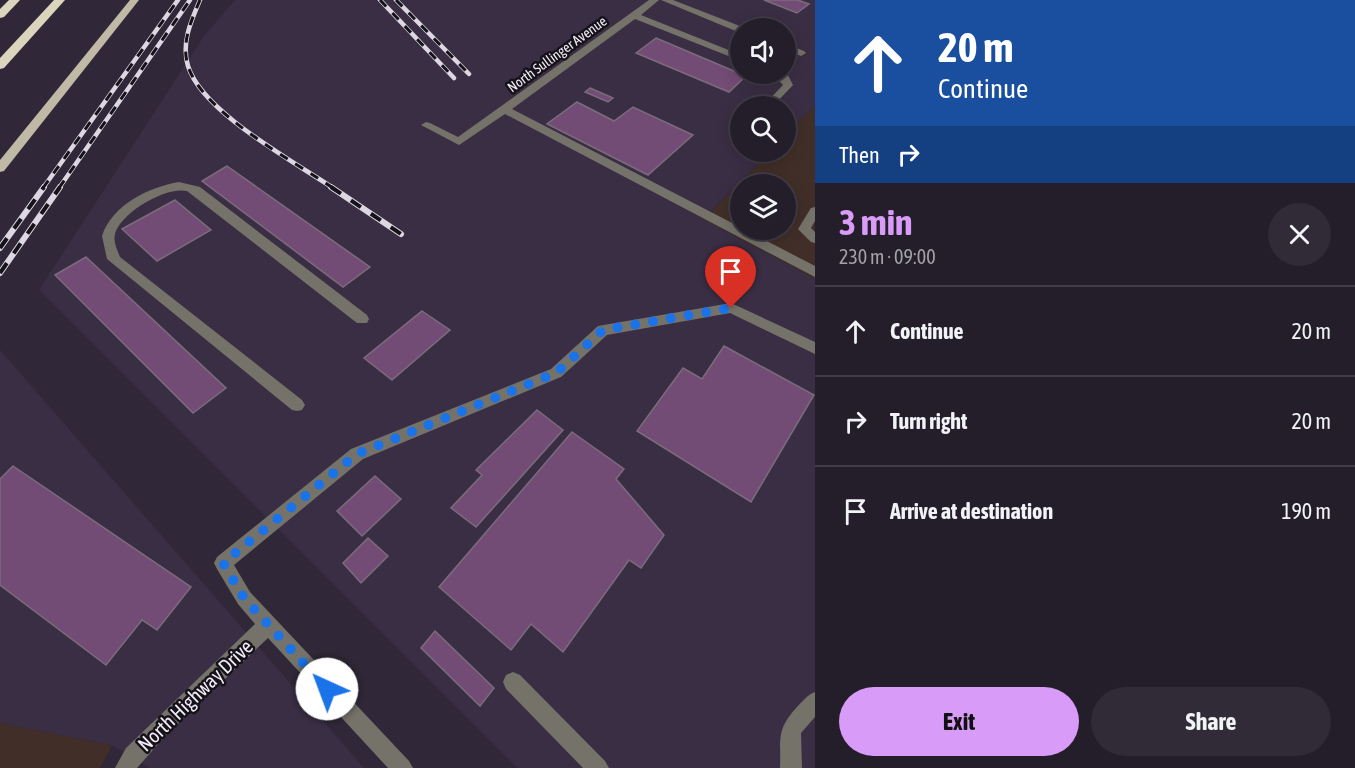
<!DOCTYPE html>
<meta charset="utf-8">
<style>
body{margin:0;font-family:"Asap Condensed",sans-serif;background:#302b36;color:#f1f3f6;height:100vh;display:flex;flex-direction:column;font-size:22px;white-space:nowrap}
*{box-sizing:border-box;margin:0}
p{font-size:20px;color:#a3a2a8}
.icon{flex:none;width:33px;height:33px;fill:none;stroke:currentColor;stroke-width:2;stroke-linecap:round;stroke-linejoin:round}
.map{position:relative;flex:1;overflow:hidden}
.side{display:flex;flex-direction:column;background:#241e2a;width:540px}
.side>*{flex:none}
.banner{background:#1a4fa0;color:#fff;overflow:hidden}
.tools{position:absolute;left:730px;top:18px;display:grid;gap:12px}
.tools a{display:grid;place-items:center;width:66px;height:66px;border-radius:50%;background:#241e2a;box-shadow:0 3px 15px #0003,0 0 0 2px #413c47;font-size:30px}
.pin{position:absolute;display:grid;place-items:center;width:51px;height:51px;color:#fff;margin:-62px -26px;border-radius:50% 50% 50% 0;rotate:-45deg;box-shadow:0 0 6px #0007}
.pin .icon{rotate:45deg}
.me{position:absolute;width:66px;margin:-33px;rotate:317deg;stroke-linejoin:round;filter:drop-shadow(0 0 4px #0008)}
.turn{display:flex;align-items:center;gap:21px;height:126px;padding:0 24px;font-size:27px}
.turn .icon{width:78px;height:78px;stroke-width:2.5}
.turn b{display:block;font-size:42px;line-height:51px}
.then{display:flex;align-items:center;height:57px;padding:0 24px;background:#0003;gap:12px;font-size:22px}
.round{display:grid;place-items:center;flex:none;width:63px;height:63px;border-radius:32px;background:#302b36}
.head{display:flex;align-items:center;justify-content:space-between;height:102px;padding:0 24px}
h1{font-size:36px;font-weight:700;line-height:45px;color:#d89bf8}
.cta{display:flex;gap:12px;margin-top:auto;padding:12px 24px}
.cta a{flex:1;height:69px;border-radius:36px;background:#d89bf8;color:#111;font-size:24px;font-weight:700;line-height:69px;text-align:center}
.cta a+a{background:#302b36;color:#f1f3f6}
ul{padding:0;list-style:none}
li{display:flex;align-items:center;gap:18px;height:90px;padding:0 24px;border-top:2px solid #413c47}
li div{flex:1}
li b{display:block;font-size:22px}
li em{font-style:normal}
main{display:flex;flex:1;min-height:0}
.map>svg:first-child{display:block}
.commercial{fill:#412e28;fill-rule:evenodd}
.built{fill:#3a2e44;fill-rule:evenodd}
.building{fill:#734c76;stroke:#7b6c7c;stroke-width:1.5}
.lines{fill:none;stroke-linecap:round;stroke-linejoin:round}
.minor{fill:#757269;fill-rule:evenodd}
.major{fill:#bfb9a6;fill-rule:evenodd}
.highway{fill:#dcd5be;fill-rule:evenodd}
.rail-far1-casing{stroke:#dcd7e2;stroke-width:4.5}
.rail-casing{stroke:#dcd7e2;stroke-width:6}
.rail-far1{stroke:#16121a;stroke-width:3;stroke-dasharray:9;stroke-linecap:butt}
.rail{stroke:#16121a;stroke-width:4;stroke-dasharray:12;stroke-linecap:butt}
.route{stroke:#1a73e8;stroke-width:10;stroke-dasharray:0 18}
.labels{text-anchor:middle;dominant-baseline:central;stroke-width:5;stroke-linejoin:round;paint-order:stroke}
.far-street-label{font-size:14px;fill:#f1ecf7;stroke:#16121a}
.near-street-label{font-size:20px;fill:#f1ecf7;stroke:#16121a}
</style>
<main>
<div class="map">
<svg width="815" height="768" viewBox="0 0 815 768">
<rect width="100%" height="100%" fill="#302838"/>
<!-- commercial -->
<g class="commercial">
<path d="M815,105V279L703,220L770,152H786V135ZM741,184H786V230H741Z"/>
<polygon points="0,723 112,745 100,768 0,768"/>
</g>
<!-- built -->
<g class="built">
<path d="M235,0H815V105L786,135V106H741V152H770L703,219L815,279V768H517L39,290L204,36ZM741,28H786V74H741Z"/>
<polygon points="0,350 364,768 150,768 112,745 0,723"/>
</g>
<!-- building -->
<g class="building">
<polygon points="764,0 798,0 809,4 797,13"/>
<polygon points="656,38 741,74 747,75 729,92 636,53"/>
<polygon points="590,88 613,98 608,102 585,92"/>
<polygon points="577,102 614,121 633,107 693,135 648,175 547,124"/>
<polygon points="227,166 370,267 343,287 202,181"/>
<polygon points="175,200 211,230 157,261 122,229"/>
<polygon points="86,257 226,388 193,413 55,275"/>
<polygon points="422,311 450,330 392,380 364,358"/>
<polygon points="724,346 814,395 751,502 637,431 683,368 702,379"/>
<polygon points="537,410 563,430 476,527 451,508 482,475 476,470"/>
<polygon points="572,432 624,469 616,479 664,535 641,568 629,560 563,652 531,624 511,650 439,587"/>
<polygon points="13,466 191,587 157,630 142,620 106,665 0,585 0,479"/>
<polygon points="375,476 401,499 362,536 337,511"/>
<polygon points="368,538 388,556 361,583 343,563"/>
<polygon points="435,631 494,688 480,706 421,648"/>
</g>
<g class="lines">
<!-- minor -->
<g class="minor">
<polygon points="649,0 659,0 641,15 741,55 741,61 635,19 512,109 815,266 815,277 505,114 459,145 421,125 426,122 430,123 458,137"/>
<polygon points="661,0 673,0 745,28 741,28 741,33 738,32"/>
<polygon points="786,44 804,51 806,53 801,56 786,50"/>
<polygon points="773,74 788,75 793,85 773,106 763,106 783,85"/>
<path d="M179,182L200,187L367,315L369,319L367,323H357L187,191C166,186 120,213 115,234C113,242 117,249 120,257L302,400L305,405L302,410L297,411L292,410L107,259L102,236C112,205 149,187 179,182Z"/>
<polygon points="815,207 815,221 811,228 815,232 815,243 811,242 798,229 811,208"/>
<polygon points="731,303 815,342 815,354 730,313 607,335 561,377 363,459 234,565 250,592 409,761 413,768 388,768 268,638 167,734 137,768 115,768 126,748 255,624 238,604 217,569 214,563 217,557 351,449 551,369 598,326"/>
<polygon points="513,672 520,675 605,761 609,768 583,768 506,689 503,682 506,675"/>
<path d="M815,692V717L801,733L802,768H780C781,738 776,730 797,707C803,701 807,695 815,692Z"/>
</g>
<!-- major -->
<polygon class="major" points="130,0 139,0 4,171 0,172 0,160"/>
<!-- highway -->
<g class="highway">
<polygon points="9,0 20,0 4,17 0,18 0,9"/>
<polygon points="54,0 65,0 4,68 0,69 0,58"/>
</g>
<defs>
<g id="rail-far1">
<path d="M200,0C191,21 181,43 188,66C202,112 293,161 333,188"/>
<polyline points="380,0 454,78"/>
<polyline points="396,0 469,74"/>
<polyline points="43,188 178,0"/>
<polyline points="59,188 190,0"/>
</g>
<g id="rail">
<polyline points="331,187 401,234"/>
<polyline points="0,248 44,187"/>
<polyline points="0,273 60,187"/>
</g>
</defs>
<!-- rail-far1 casing -->
<use href="#rail-far1" class="rail-far1-casing"/>
<!-- rail casing -->
<use href="#rail" class="rail-casing"/>
<!-- rail-far1 -->
<use href="#rail-far1" class="rail-far1"/>
<!-- rail -->
<use href="#rail" class="rail"/>
</g>
<g class="lines">
<!-- route -->
<polyline class="route" points="327,689 244,598 223,563 357,454 556,373 603,330 731,308"/>
</g>
<g class="labels">
<!-- far-street labels -->
<g class="far-street-label">
<text transform="translate(557 54) rotate(-36)">North Sullinger Avenue</text>
</g>
<!-- near-street labels -->
<g class="near-street-label">
<text transform="translate(195 695) rotate(-44)">North Highway Drive</text>
</g>
</g>
</svg>
<div class="tools">
<a><svg class="icon" aria-label="sound" viewBox="0 0 24 24"><path d="M4 9h4l5-4v14l-5-4H4zM17 9q2 3 0 6"/></svg></a>
<a><svg class="icon" aria-label="search" viewBox="0 0 24 24"><circle cx="10" cy="10" r="6"/><path d="M15 15l6 6"/></svg></a>
<a><svg class="icon" aria-label="layers" viewBox="0 0 24 24"><path d="M12 4l9 5-9 5-9-5zM3 14l9 5 9-5"/></svg></a>
</div>
<div class="pin" style="left:731px;top:308px;background:#d93025"><svg class="icon" aria-label="arrive" viewBox="0 0 24 24"><path d="M6 21V4h12l-3 4 3 4H6"/></svg></div>
<svg class="me" style="left:327px;top:689px" viewBox="-20 -20 40 40"><circle r="19" fill="#fff"/><path d="M0-13L10 11 0 6-10 11z" fill="#1a73e8"/></svg>
</div>
<section class="side">
<div class="banner">
<div class="turn"><svg class="icon" aria-label="ahead" viewBox="0 0 24 24"><path d="M12 20V5M6 11l6-6 6 6"/></svg><div><b>20 m</b>Continue</div></div>
<div class="then">Then<svg class="icon" aria-label="right" viewBox="0 0 24 24"><path d="M7 20v-9h11M14 6l5 5-5 5"/></svg></div>
</div>
<div class="head"><div><h1>3 min</h1><p>230 m · 09:00</p></div><a class="round"><svg class="icon" aria-label="close" viewBox="0 0 24 24"><path d="M6 6l12 12M18 6L6 18"/></svg></a></div>
<ul>
<li><svg class="icon" aria-label="ahead" viewBox="0 0 24 24"><path d="M12 20V5M6 11l6-6 6 6"/></svg><div><b>Continue</b></div><em>20 m</em></li>
<li><svg class="icon" aria-label="right" viewBox="0 0 24 24"><path d="M7 20v-9h11M14 6l5 5-5 5"/></svg><div><b>Turn right</b></div><em>20 m</em></li>
<li><svg class="icon" aria-label="arrive" viewBox="0 0 24 24"><path d="M6 21V4h12l-3 4 3 4H6"/></svg><div><b>Arrive at destination</b></div><em>190 m</em></li>
</ul>
<div class="cta"><a>Exit</a><a>Share</a></div>
</section>
</main>
